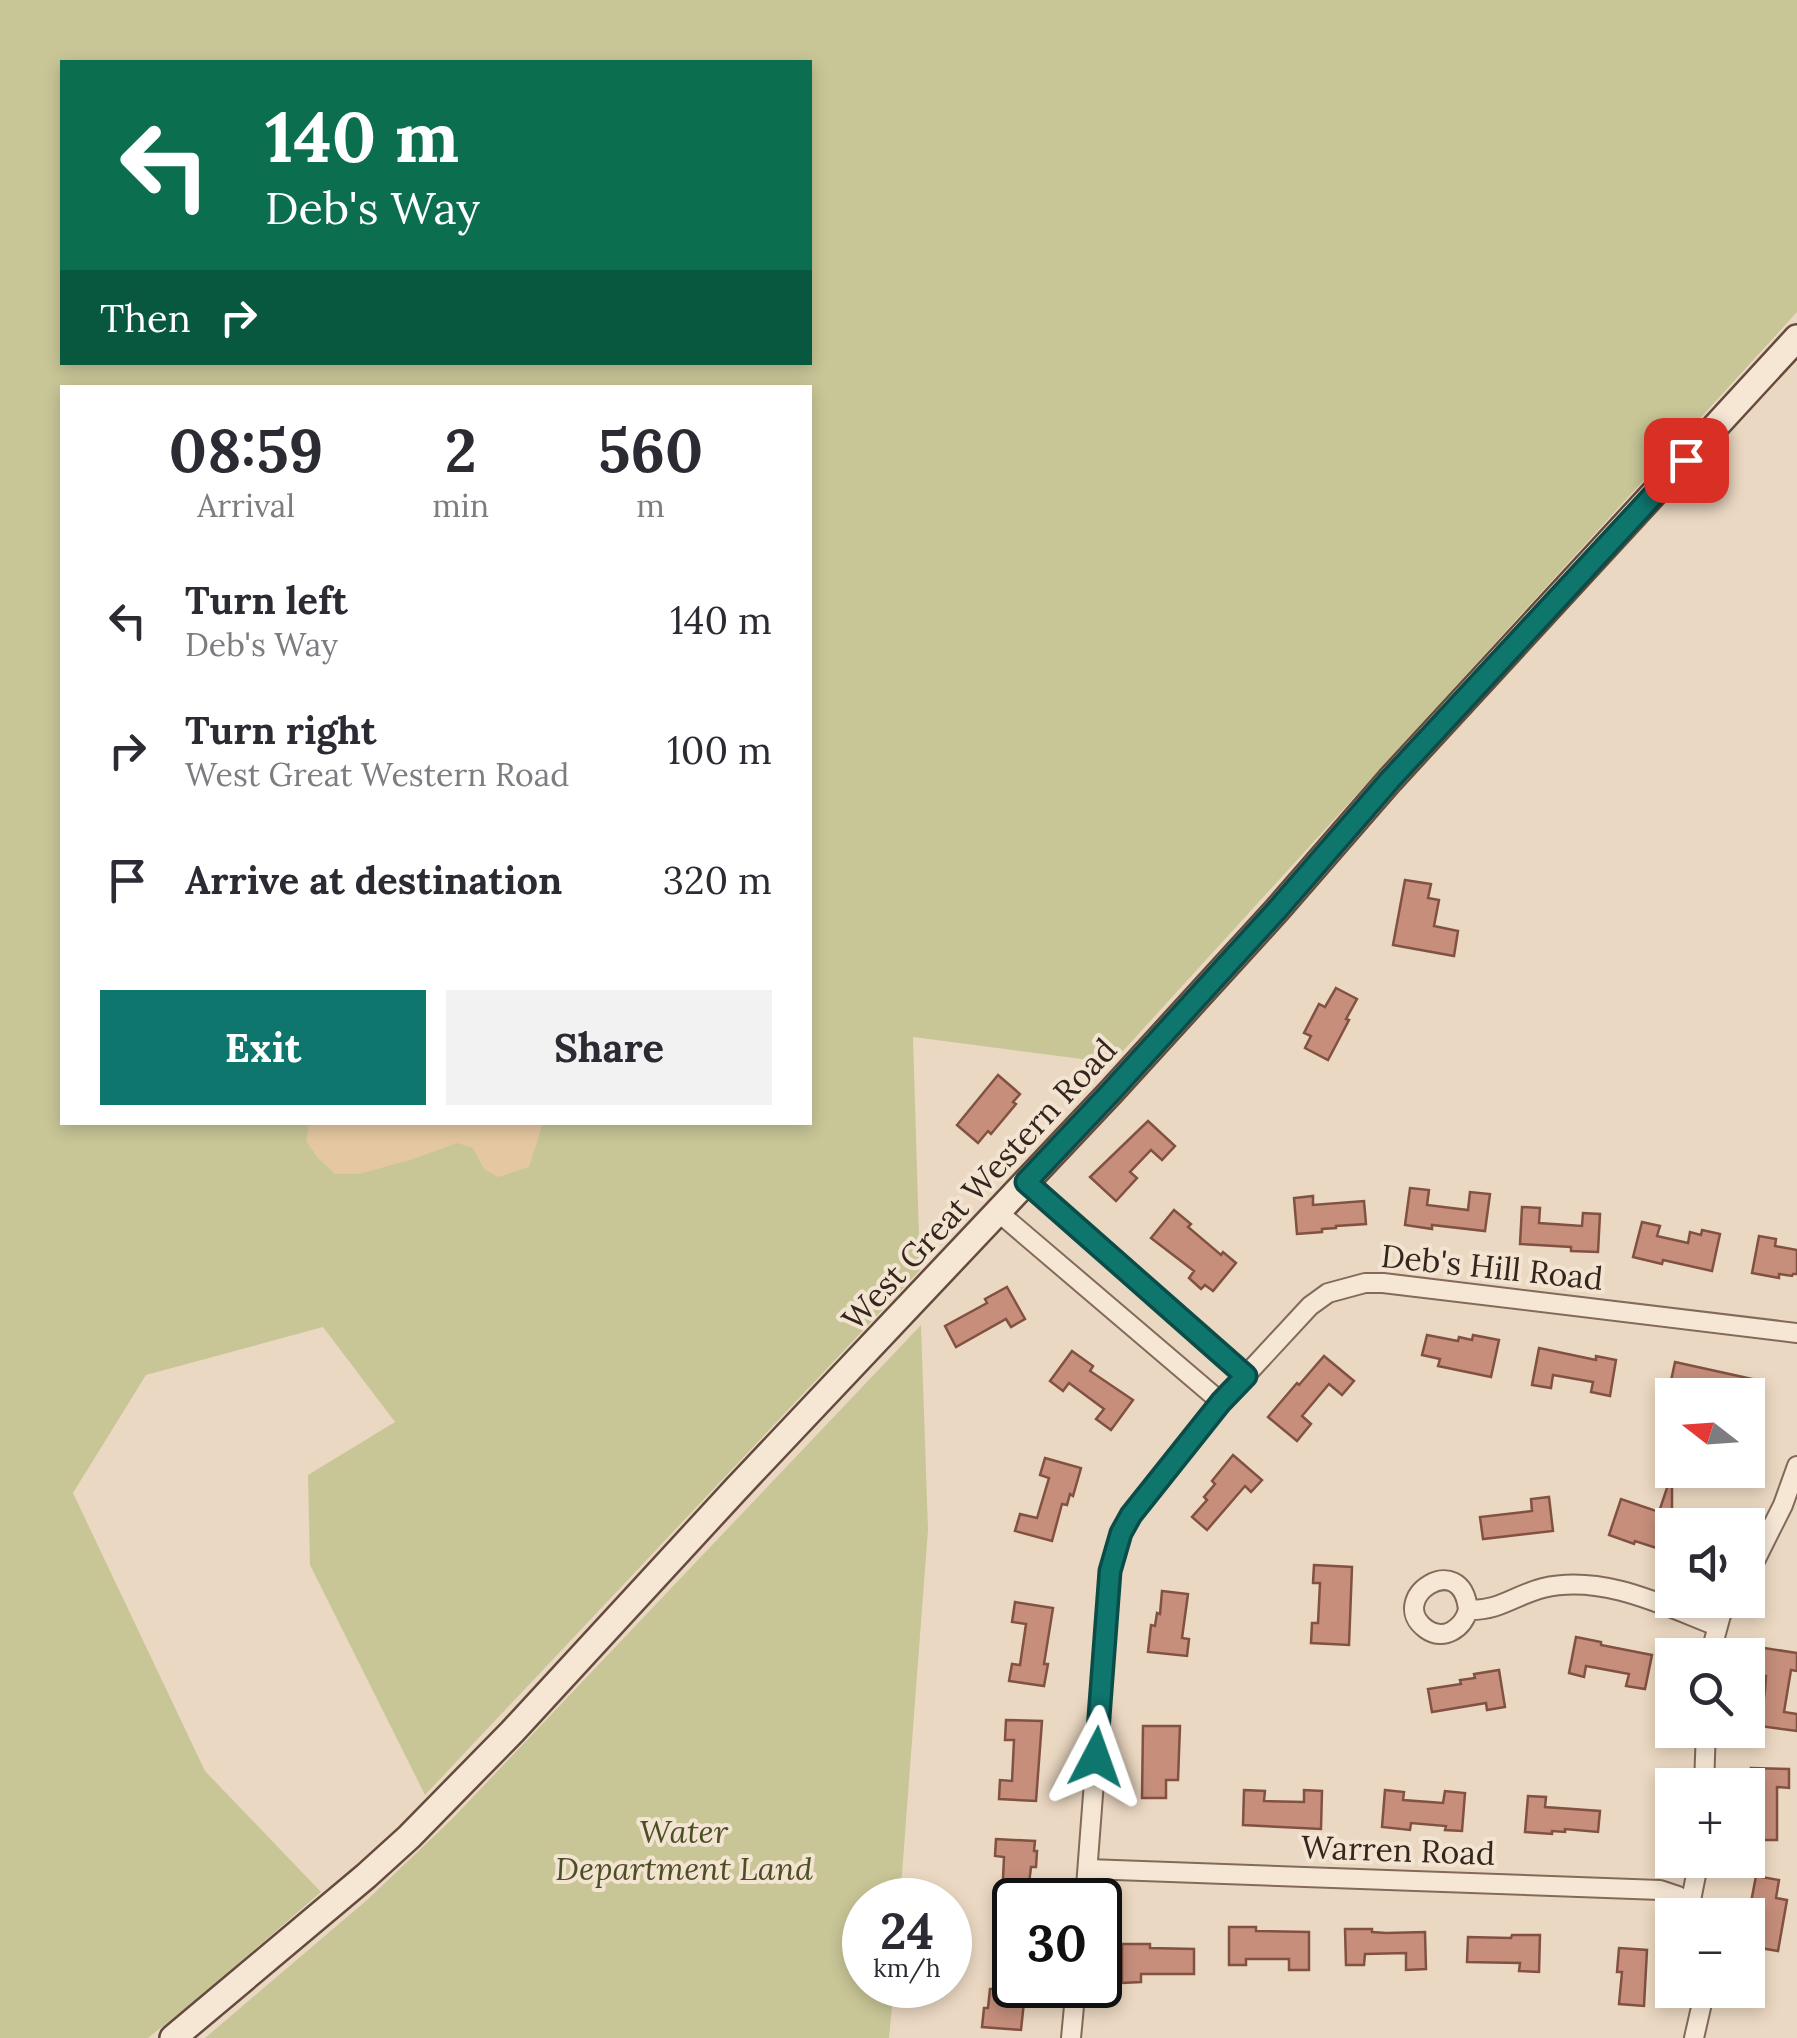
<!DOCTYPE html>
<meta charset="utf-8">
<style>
body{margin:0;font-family:Lora,serif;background:#f2f2f3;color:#2b2b33;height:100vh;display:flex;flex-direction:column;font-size:38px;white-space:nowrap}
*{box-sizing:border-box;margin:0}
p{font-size:32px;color:#7c7c81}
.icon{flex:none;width:55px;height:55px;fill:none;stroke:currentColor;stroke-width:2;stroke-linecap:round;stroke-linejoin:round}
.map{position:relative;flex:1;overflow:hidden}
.sheet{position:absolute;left:60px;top:385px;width:752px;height:740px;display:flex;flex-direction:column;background:#fff;border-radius:0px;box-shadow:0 5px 15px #0003}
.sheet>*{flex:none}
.guide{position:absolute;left:60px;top:60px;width:752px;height:305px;border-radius:0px;box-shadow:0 5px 15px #0003;background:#0b6e4f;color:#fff;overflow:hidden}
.needle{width:65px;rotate:287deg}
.tools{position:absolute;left:1655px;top:1378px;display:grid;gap:20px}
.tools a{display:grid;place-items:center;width:110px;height:110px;border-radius:0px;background:#fff;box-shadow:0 5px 15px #0003;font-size:50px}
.speed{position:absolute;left:842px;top:1878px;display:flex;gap:20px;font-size:50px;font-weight:700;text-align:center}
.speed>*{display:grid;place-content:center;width:130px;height:130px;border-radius:50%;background:#fff;box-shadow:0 5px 15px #0003;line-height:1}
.speed small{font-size:25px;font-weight:400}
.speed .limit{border:5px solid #111;border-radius:15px;background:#fff;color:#111}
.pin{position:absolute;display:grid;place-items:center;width:85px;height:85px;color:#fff;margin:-42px;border-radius:20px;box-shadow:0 5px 15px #0006}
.me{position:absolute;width:110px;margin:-55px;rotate:4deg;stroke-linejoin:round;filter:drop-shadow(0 0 8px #0008)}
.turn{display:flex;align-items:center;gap:35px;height:210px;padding:0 40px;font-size:45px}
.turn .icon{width:130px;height:130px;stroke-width:2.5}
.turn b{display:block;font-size:70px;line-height:85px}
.then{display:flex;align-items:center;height:95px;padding:0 40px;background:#0003;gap:20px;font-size:38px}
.eta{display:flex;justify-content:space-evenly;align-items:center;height:170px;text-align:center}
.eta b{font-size:60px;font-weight:700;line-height:70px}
.action{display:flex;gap:20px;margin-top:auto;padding:20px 40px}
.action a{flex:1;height:115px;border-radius:0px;background:#0f766e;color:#fff;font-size:40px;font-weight:700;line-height:115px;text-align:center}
.action a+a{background:#f2f2f3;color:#2b2b33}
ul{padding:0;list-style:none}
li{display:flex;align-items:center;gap:30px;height:130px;padding:0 40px}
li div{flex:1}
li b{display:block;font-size:38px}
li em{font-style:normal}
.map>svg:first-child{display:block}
.green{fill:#c8c697;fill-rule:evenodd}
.sand{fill:#e5c8a1}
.building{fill:#c68e7b;stroke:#815142;stroke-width:2.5}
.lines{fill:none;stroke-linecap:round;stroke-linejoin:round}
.street-casing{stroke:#836a5b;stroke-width:22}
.secondary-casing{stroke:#654b3e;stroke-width:30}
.street{stroke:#f6e7d5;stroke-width:18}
.secondary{stroke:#f6e7d5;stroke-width:25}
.route-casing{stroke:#0a4d48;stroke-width:25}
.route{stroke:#0f766e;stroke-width:18}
.labels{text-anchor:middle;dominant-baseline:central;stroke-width:8;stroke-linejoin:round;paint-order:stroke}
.street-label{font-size:32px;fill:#34251e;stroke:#f3e4d1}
.park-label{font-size:32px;font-style:italic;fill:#4b4f26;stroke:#f3e4d1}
</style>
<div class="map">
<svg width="1797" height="2038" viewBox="0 0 1797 2038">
<rect width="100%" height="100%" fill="#ebd8c2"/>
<!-- green -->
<g class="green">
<path d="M0,0H1797V312L1112,1063L913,1037L920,1270L425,1795L310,1565L308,1475L395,1422L323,1327L146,1375L73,1493L205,1771L321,1892L196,2000L148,2038H0ZM62,62H810V362H62ZM62,388H810V1122H62Z"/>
<polygon points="921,1325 928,1530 900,1900 865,1900 865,1985 894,1985 889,2038 205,2038 367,1900 453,1818"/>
</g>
<!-- sand -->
<polygon class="sand" points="309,1123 309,1122 543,1123 529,1167 498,1177 484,1169 473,1148 457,1143 413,1159 359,1174 335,1174 318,1158 306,1141"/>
<!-- building -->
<g class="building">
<polygon points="1405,880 1431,884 1428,898 1439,900 1434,926 1458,931 1454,956 1393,945"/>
<polygon points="1336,988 1357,999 1346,1019 1349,1020 1328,1060 1305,1048 1311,1036 1304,1033 1319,1004 1325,1007"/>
<polygon points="998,1075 1020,1094 1013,1102 1016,1104 991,1134 988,1131 978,1143 957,1125"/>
<polygon points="1148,1121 1175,1146 1162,1160 1151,1150 1130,1172 1137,1178 1116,1201 1090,1177"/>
<polygon points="1410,1188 1429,1190 1427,1205 1468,1210 1470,1192 1490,1194 1485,1231 1432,1225 1432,1229 1405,1225"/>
<polygon points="1313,1196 1313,1205 1364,1201 1366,1224 1336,1226 1336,1228 1322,1229 1322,1232 1297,1234 1294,1198"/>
<polygon points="1522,1207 1540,1208 1539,1223 1582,1226 1583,1213 1600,1214 1598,1252 1571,1251 1571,1247 1520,1244"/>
<polygon points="1174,1210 1191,1224 1188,1227 1221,1255 1223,1252 1236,1263 1213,1291 1205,1285 1201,1289 1189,1278 1194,1271 1151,1238"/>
<polygon points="1642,1222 1660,1226 1657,1236 1688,1243 1690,1232 1701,1235 1702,1230 1720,1234 1712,1271 1663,1260 1662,1264 1633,1257"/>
<polygon points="1759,1236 1776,1239 1775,1246 1797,1250 1797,1274 1793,1274 1792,1276 1779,1274 1779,1278 1752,1273"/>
<polygon points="1007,1287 1025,1319 1011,1327 1006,1319 956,1347 945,1326 987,1303 985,1299"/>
<polygon points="1427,1335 1458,1341 1459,1337 1472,1340 1473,1335 1499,1340 1491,1377 1438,1366 1440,1359 1422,1355"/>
<polygon points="1539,1348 1596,1360 1596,1356 1616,1360 1610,1396 1591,1392 1593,1382 1553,1375 1551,1388 1532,1385"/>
<polygon points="1072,1351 1093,1366 1090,1371 1133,1400 1111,1430 1096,1419 1104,1409 1069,1383 1063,1391 1050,1381"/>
<polygon points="1324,1356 1354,1381 1342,1395 1329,1384 1302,1416 1311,1424 1297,1441 1268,1417 1297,1383 1299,1385"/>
<polygon points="1675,1362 1752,1379 1749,1395 1722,1395 1688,1388 1687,1395 1668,1395"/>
<polygon points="1233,1455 1262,1480 1251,1492 1245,1486 1207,1530 1192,1517 1207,1500 1204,1497 1215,1484 1212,1481"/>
<polygon points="1045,1458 1081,1468 1073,1496 1070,1494 1067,1505 1062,1504 1052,1541 1015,1531 1020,1514 1037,1518 1049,1478 1040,1475"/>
<polygon points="1669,1482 1672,1482 1672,1553 1635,1541 1634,1544 1609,1535 1621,1499 1659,1512"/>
<polygon points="1549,1497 1553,1531 1483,1539 1480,1517 1532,1511 1531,1499"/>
<polygon points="1314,1565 1352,1567 1349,1645 1311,1643 1312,1623 1318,1623 1320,1583 1313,1583"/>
<polygon points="1162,1591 1188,1594 1182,1638 1189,1639 1187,1656 1148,1652 1151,1625 1155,1626 1157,1613 1160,1614"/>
<polygon points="1015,1602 1053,1608 1044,1664 1048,1664 1044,1686 1009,1681 1012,1664 1020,1665 1026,1624 1012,1622"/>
<polygon points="1576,1637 1601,1642 1601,1645 1652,1655 1645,1689 1626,1686 1629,1674 1586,1666 1584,1677 1569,1673"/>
<polygon points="1764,1648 1797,1653 1797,1671 1791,1670 1784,1712 1797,1714 1797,1731 1760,1726 1765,1690 1766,1676 1760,1675"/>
<polygon points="1499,1670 1505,1707 1487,1710 1486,1703 1432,1712 1428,1689 1461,1684 1460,1680 1475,1678 1474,1674"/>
<polygon points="1006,1720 1042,1721 1036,1801 999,1799 1000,1780 1012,1781 1014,1740 1005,1740"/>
<polygon points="1143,1726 1180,1726 1178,1780 1166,1780 1166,1798 1142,1798"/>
<polygon points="1751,1768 1789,1769 1789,1788 1777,1787 1777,1840 1754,1840 1754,1793 1751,1793"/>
<polygon points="1244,1790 1265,1791 1264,1801 1304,1802 1304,1790 1322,1791 1321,1829 1243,1825"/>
<polygon points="1385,1790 1404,1792 1403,1800 1443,1803 1445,1791 1465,1793 1462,1831 1445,1830 1446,1826 1411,1823 1410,1830 1382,1827"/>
<polygon points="1528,1796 1546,1797 1545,1807 1600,1811 1598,1832 1565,1829 1565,1832 1552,1831 1552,1834 1525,1832"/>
<polygon points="996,1839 1035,1841 1034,1851 1037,1851 1036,1867 1031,1867 1027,1900 1002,1900 1004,1857 995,1856"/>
<polygon points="1756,1876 1779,1880 1776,1898 1787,1900 1778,1951 1748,1946 1748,1918"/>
<polygon points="1229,1927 1256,1927 1256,1931 1309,1932 1309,1970 1289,1970 1289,1959 1246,1959 1246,1965 1229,1965"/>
<polygon points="1345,1929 1372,1929 1372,1932 1386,1933 1425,1932 1426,1969 1406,1970 1406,1953 1365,1954 1364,1965 1346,1965"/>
<polygon points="1512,1935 1540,1935 1539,1972 1519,1971 1520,1963 1467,1962 1468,1937 1511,1938"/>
<polygon points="1122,1944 1150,1944 1150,1948 1194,1949 1194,1974 1141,1974 1141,1982 1122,1983"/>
<polygon points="1619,1948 1647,1950 1644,2006 1619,2004 1622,1972 1617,1972"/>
<polygon points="996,1957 1015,1958 1015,1985 1017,1985 1017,1988 1021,1989 1020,2002 1024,2002 1021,2030 982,2027 984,2008 988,2008 990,1989 993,1989"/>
</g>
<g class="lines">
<defs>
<g id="street">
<polyline points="1026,1182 1246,1376"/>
<polyline points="998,1212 1221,1402"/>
<polyline points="1748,1575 1783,1505 1797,1466"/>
<path d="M1468,1610C1462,1547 1385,1599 1426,1629C1444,1642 1463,1628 1468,1610C1500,1611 1515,1595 1543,1588C1602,1574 1663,1605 1717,1626"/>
<polyline points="1710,1655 1721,1615 1731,1600"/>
<polyline points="1704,1785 1706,1730"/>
<polyline points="1088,1869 1660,1890 1678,1896 1698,1915"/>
<polyline points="1085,1900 1110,1571 1121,1533 1131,1515 1221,1402 1310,1306 1328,1293 1365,1283 1383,1283 1797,1333"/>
<polyline points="1690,1905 1699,1860"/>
<polyline points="1071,2038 1076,1985"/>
<polyline points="1694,2038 1705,1990"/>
</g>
<polyline id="secondary" points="173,2038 366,1876 409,1837 512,1732 737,1488 1111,1092 1277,910 1390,780 1797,338"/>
</defs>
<!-- street casing -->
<use href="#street" class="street-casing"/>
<!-- secondary casing -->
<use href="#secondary" class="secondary-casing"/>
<!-- street -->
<use href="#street" class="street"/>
<!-- secondary -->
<use href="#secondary" class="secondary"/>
</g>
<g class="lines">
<defs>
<polyline id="route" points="1096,1757 1110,1571 1121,1533 1131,1515 1221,1402 1246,1376 1026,1182 1111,1092 1277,910 1390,780 1686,460"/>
</defs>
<!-- route casing -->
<use href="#route" class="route-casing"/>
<!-- route -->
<use href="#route" class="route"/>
</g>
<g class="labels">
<!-- street labels -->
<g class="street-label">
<text transform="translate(979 1184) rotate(-47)">West Great Western Road</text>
<text transform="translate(1492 1267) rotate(6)">Deb's Hill Road</text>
<text transform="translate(1398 1850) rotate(2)">Warren Road</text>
</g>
<!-- park labels -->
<g class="park-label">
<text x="684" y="1831">Water<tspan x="684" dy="37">Department Land</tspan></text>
</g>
</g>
</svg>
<div class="tools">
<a><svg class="needle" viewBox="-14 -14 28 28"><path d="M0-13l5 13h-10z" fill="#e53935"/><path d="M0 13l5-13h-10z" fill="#7c7c81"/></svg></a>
<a><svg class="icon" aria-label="sound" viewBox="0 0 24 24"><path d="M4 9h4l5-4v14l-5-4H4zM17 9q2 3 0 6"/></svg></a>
<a><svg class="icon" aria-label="search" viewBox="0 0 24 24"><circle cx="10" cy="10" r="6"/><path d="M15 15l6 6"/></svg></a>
<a>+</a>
<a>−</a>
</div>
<div class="speed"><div>24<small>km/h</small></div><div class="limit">30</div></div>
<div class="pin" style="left:1686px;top:460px;background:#d93025"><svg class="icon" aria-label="arrive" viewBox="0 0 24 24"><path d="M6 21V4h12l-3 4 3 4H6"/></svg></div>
<svg class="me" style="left:1096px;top:1757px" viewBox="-20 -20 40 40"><path d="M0-17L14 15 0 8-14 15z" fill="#0f766e" stroke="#fff" stroke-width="4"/></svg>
<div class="guide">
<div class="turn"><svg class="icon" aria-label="left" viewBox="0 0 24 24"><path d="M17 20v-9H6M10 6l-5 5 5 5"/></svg><div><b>140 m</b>Deb's Way</div></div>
<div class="then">Then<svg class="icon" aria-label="right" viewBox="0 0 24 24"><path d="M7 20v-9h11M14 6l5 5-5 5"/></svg></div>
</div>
<section class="sheet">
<div class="eta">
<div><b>08:59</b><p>Arrival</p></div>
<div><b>2</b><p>min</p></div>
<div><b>560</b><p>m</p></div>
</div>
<ul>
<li><svg class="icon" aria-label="left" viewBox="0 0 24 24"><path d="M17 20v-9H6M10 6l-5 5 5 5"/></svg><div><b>Turn left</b><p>Deb's Way</p></div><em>140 m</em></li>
<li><svg class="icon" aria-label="right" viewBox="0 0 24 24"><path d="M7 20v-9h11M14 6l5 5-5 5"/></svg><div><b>Turn right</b><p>West Great Western Road</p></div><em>100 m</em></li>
<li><svg class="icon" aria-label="arrive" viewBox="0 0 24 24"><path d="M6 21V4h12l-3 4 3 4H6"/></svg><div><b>Arrive at destination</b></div><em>320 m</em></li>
</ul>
<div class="action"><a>Exit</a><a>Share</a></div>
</section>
</div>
